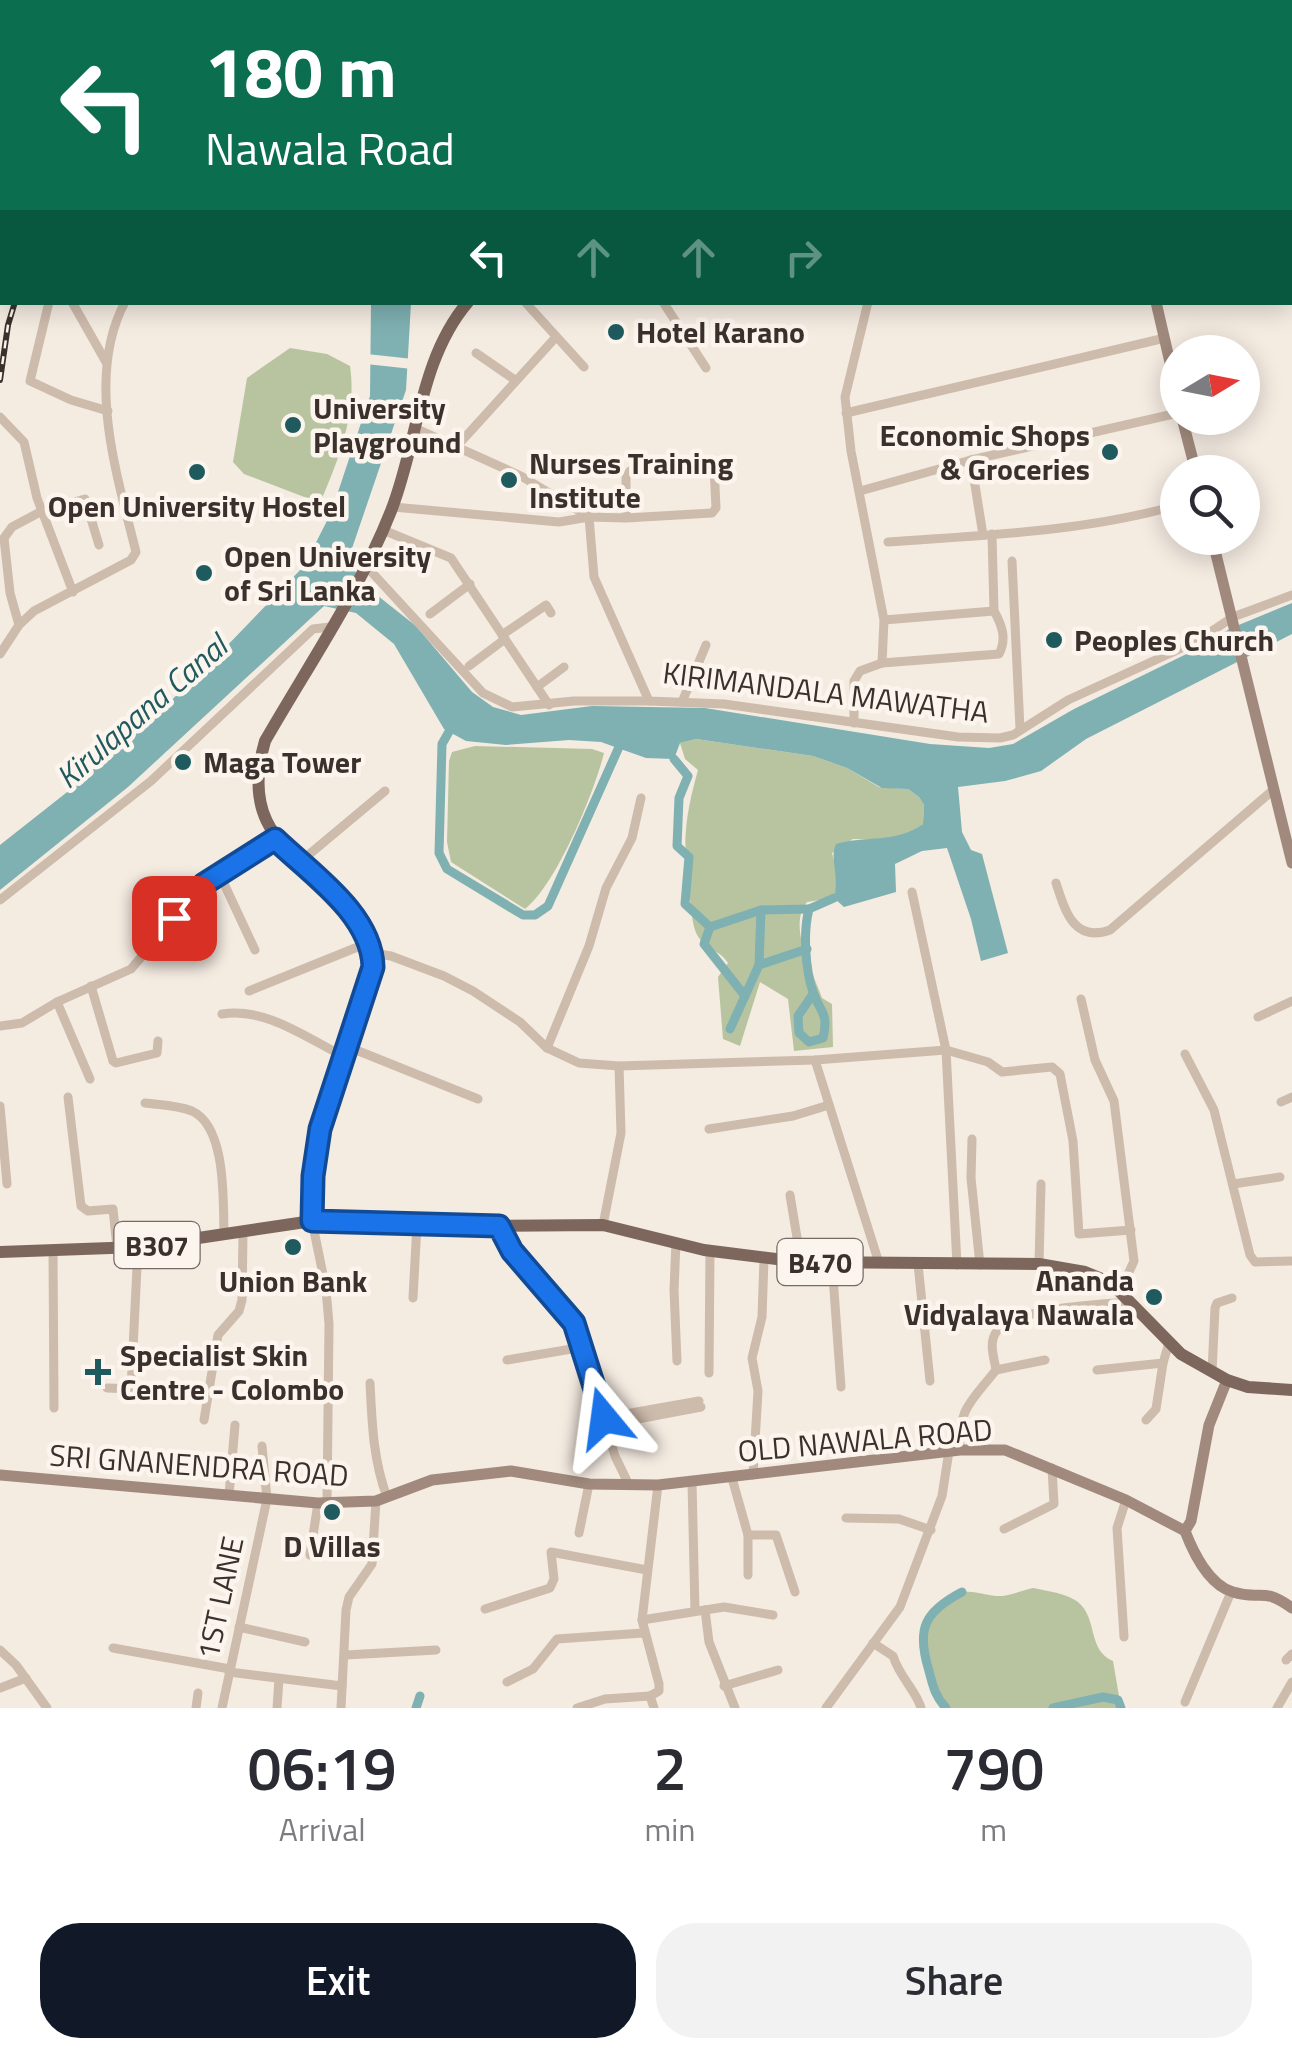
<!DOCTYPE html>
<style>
body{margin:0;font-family:"Titillium Web",sans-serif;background:#f2f2f3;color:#2b2b33;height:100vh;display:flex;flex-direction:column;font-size:38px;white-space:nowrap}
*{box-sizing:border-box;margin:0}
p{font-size:32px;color:#7c7c81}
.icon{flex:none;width:55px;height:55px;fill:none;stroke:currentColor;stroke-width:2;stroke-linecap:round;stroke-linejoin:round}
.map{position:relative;height:1708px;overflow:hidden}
.panel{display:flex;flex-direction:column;background:#fff;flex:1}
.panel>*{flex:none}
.guide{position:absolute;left:0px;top:0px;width:1292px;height:305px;box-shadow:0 5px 25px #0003;background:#0b6e4f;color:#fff;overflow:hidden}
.needle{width:65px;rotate:80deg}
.tools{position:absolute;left:1160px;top:335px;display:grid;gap:20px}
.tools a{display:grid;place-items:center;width:100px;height:100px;border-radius:50%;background:#fff;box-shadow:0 5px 25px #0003;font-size:50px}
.pin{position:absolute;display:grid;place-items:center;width:85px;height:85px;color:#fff;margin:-42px;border-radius:20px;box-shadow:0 5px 15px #0006}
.me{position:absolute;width:110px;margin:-55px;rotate:344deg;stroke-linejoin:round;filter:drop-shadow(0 0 8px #0008)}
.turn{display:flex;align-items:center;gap:35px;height:210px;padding:0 40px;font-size:45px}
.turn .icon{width:130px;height:130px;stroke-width:2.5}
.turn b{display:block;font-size:70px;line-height:85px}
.lanes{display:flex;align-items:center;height:95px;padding:0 40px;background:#0003;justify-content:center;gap:50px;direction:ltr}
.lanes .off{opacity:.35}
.eta{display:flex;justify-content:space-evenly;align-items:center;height:170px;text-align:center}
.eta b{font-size:60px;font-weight:600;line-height:70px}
.button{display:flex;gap:20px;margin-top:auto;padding:20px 40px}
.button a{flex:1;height:115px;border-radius:40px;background:#111827;color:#fff;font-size:40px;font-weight:600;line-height:115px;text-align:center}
.button a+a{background:#f2f2f3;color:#2b2b33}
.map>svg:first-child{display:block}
.green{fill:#b8c4a0}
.water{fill:#7fb0b2}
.pier{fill:#f4ebe1}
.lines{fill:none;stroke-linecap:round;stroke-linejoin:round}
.canal{stroke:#7fb0b2;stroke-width:9}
.street{stroke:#cdbbac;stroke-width:9}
.secondary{stroke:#a18a7d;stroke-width:11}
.primary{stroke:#7d675c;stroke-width:12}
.rail-casing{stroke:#3b302b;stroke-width:6}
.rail{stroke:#fbf5ee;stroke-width:2.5;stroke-dasharray:8;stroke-linecap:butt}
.route-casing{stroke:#114b97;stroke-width:25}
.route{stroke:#1a73e8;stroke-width:18}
.poi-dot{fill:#1f5a5e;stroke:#fbf5ee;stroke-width:4}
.labels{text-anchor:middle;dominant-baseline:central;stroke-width:9;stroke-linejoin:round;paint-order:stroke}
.shield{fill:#fbf5ee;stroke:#756b66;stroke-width:2.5}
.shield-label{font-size:28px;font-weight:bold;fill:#3b302b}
.poi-label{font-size:30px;font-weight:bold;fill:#3b302b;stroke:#fbf5ee;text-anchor:start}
.street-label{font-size:30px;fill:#3b302b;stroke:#fbf5ee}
.water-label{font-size:32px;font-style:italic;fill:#1f5a5e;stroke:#fbf5ee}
</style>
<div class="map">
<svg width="1292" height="1708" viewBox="0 0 1292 1708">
<rect width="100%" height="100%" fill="#f4ebe1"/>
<!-- green -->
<g class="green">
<path d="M290,348L327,354L350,366C357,414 339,458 320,503L244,474L233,462L247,378Z"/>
<path d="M696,739L813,756L847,768L879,787L908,789L919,797L924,805L923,824L907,836L880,840L853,839L832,853L839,879L834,898L807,902C787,926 813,972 822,998L832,1004L833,1047L794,1051L788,999L760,982L740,1046L723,1039L718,977L728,963C721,951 706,949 699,938C692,928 692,913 690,900C683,845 683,824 698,770L685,759L680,743Z"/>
<path d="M475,746L592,749L604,753C594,793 557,883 525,909L451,862L447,842L449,761L452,752Z"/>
<path d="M1033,1588C1047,1591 1066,1593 1078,1602C1098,1618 1087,1650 1113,1661L1121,1708H946C918,1678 908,1600 963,1592C976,1590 990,1597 1002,1596C1012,1595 1023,1590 1033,1588Z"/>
</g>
<!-- water -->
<path class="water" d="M371,303H411L406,390L347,563L378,596L416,626L472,692L493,707L521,715L592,706L705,708L930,744L989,748L1013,744L1074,709L1211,642L1229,629L1292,603V634L1086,739L1041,771L1005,781L958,787L962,832L971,850L982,854L1008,953L981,961L971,919L947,848L922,851L895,864L896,892L844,907L834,898C840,875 829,859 836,844C866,835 895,844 923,824L924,805L919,797L908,789L882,788L847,768L813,756L696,739L680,743L674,759L646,758L601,742L569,740L506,745L466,741L444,729L394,644L356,613L324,606L128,787L0,890V845L71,789L195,679L304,566L331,513L370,396Z"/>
<!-- pier -->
<polygon class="pier" points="367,354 413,359 412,369 366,364"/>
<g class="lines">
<!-- canal -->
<g class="canal">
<polyline points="455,721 442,744 439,853 447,869 523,915 535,915 548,906 623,738"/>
<polyline points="674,759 688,776 679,798 677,846 689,857 685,904 710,927 761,910 809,909"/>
<polyline points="710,927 704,944 745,996"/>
<polyline points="759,965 807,949"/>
<path d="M813,994L798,1016L799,1033L809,1042L823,1038C829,1012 820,1013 813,992C805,968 803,932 809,909L834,898"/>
<polyline points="730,1029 759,965 761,910"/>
<polyline points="416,1708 420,1696"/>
<path d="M946,1708C935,1696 933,1686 929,1671C916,1629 924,1612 962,1592"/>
<polyline points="1053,1708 1103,1697 1118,1700 1121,1708"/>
</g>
<!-- street -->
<g class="street">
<polyline points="185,0 186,2"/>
<polyline points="374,0 376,2"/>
<polyline points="426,0 426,2"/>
<polyline points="956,2 961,0"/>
<polyline points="0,56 2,55"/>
<polyline points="0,107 2,106"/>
<polyline points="1290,110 1292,111"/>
<polyline points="0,132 2,127"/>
<polyline points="0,161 2,162"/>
<polyline points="0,211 2,212"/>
<polyline points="0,226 2,222"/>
<polyline points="49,302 30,381 71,400 108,411"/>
<polyline points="72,302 106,362"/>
<polyline points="525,302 584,367"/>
<polyline points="663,302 706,368"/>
<path d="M868,302L845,397L851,451L884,620L994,611C1002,625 1007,639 999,654L882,663L884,620"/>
<polyline points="476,353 515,380"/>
<polyline points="846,413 1165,338"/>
<polyline points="0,417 24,442 37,498 73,592"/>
<polyline points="417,429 521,476 589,517 594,577 649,701 724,704 958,737 1000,738 1013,735 1068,700 1197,641 1233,617 1292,595"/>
<polyline points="458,445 556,337"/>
<polyline points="971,460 983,535"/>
<polyline points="860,491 971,460 1178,413"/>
<polyline points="393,507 559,522 589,517 626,518 712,513 716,508 714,467 708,464 630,471 626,476 626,518"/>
<polyline points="383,530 451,558 549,705"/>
<polyline points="992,534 994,611"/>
<path d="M888,542C984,535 1085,532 1178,505"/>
<polyline points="1012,561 1020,729"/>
<polyline points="366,566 483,693 512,707 574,701 649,701"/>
<polyline points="430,614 470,584"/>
<polyline points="19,625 10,593 4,538 12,527 42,511 85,499 99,545"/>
<polyline points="502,635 546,605 551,613"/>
<path d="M0,654L19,625L34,611L131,560L136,552C117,475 85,377 125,302"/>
<polyline points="469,666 505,639"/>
<polyline points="537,687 564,667"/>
<polyline points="682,702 706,645"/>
<polyline points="854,723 854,681 860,671 882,663"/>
<polyline points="300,862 385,791"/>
<polyline points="219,873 255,950"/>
<path d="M1056,883C1065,910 1073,943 1110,930L1272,791"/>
<polyline points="912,892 946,1050 957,1265"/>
<polyline points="0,900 151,781 313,629 330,627"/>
<polyline points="373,953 391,956 444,976 473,991 520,1022 547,1048 579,1063 619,1066 815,1060 946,1050 988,1062 1002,1072 1052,1067 1060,1074 1073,1141 1079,1234 1131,1230"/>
<polyline points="91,986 113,1061 116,1063 157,1053 158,1041"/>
<polyline points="249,991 370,942"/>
<polyline points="1081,999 1095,1060 1114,1101 1134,1261 1120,1292"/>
<polyline points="57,1002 90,1079"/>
<path d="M222,1014C265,1007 305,1037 343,1056"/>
<polyline points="1258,1017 1292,1001"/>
<polyline points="0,1026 22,1023 57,1002 131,969 204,884 275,839"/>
<polyline points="346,1046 478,1099"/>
<polyline points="547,1048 589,946 606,888 632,838 641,798"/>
<polyline points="1185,1054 1214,1110 1250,1255 1255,1262 1292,1261"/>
<polyline points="815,1060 879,1263"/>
<polyline points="68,1097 81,1206 88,1211 113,1209 117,1248"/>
<polyline points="1281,1102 1292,1097"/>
<path d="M145,1103C161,1105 177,1105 192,1111C227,1127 223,1203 224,1235"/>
<polyline points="0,1106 7,1184"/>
<polyline points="709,1129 793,1116 829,1105"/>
<polyline points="972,1139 971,1178 980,1265"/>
<polyline points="1233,1184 1280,1177"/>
<polyline points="790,1195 801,1262"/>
<polyline points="312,1221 326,1289 329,1324 327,1504"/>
<polyline points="603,1225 621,1133 619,1066"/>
<polyline points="499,1227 512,1251 574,1323 615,1456 629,1485"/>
<polyline points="676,1242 674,1290 677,1361"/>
<polyline points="53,1251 54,1408"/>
<polyline points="832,1263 841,1387"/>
<polyline points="918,1264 930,1381"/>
<polyline points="1039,1264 1041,1184"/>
<polyline points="413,1298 417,1224"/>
<polyline points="507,1360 583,1347"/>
<polyline points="996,1370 1045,1360"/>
<polyline points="1097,1370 1163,1363 1169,1343"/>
<polyline points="1212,1372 1215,1308 1217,1303 1232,1298"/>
<polyline points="709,1373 710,1250"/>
<path d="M370,1383C372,1422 373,1460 387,1497"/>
<polyline points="107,1388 161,1390"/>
<polyline points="131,1389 138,1247"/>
<polyline points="603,1418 699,1401"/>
<polyline points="204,1420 218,1335 239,1311 242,1300 243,1233"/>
<polyline points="1146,1420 1156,1409 1163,1363"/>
<polyline points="606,1425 701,1407"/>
<path d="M960,1450C958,1408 971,1402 996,1370C994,1357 988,1342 997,1331C1019,1307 1098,1305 1129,1302"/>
<polyline points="753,1475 758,1391 752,1358 762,1317 764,1259"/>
<polyline points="732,1478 748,1535 748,1575"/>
<polyline points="692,1482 695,1611"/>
<polyline points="229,1495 235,1425"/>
<polyline points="846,1518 899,1519 931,1530"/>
<polyline points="1004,1529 1054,1504 1052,1468"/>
<polyline points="579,1533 589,1484"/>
<polyline points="748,1535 776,1535 795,1592"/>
<polyline points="310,1555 318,1503"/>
<polyline points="485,1609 550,1588 554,1579 551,1552 647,1570"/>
<polyline points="705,1610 709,1642 735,1708"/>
<polyline points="642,1620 724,1607 773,1615"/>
<polyline points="239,1627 305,1642"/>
<polyline points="1124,1637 1117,1528 1126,1500"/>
<path d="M873,1643L893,1656C900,1678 916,1690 921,1708"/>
<polyline points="113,1648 230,1669"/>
<polyline points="0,1650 16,1665 47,1708"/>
<polyline points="346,1655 436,1650"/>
<polyline points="1286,1660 1292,1654"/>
<polyline points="229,1672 342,1686"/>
<polyline points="507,1682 533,1669 557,1639 643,1633"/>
<polyline points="724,1686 778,1670"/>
<polyline points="0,1688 26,1678"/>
<polyline points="1185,1702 1231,1592"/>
<polyline points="196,1708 198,1693"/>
<polyline points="222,1708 267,1499 262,1446"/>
<polyline points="277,1708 279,1679"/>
<polyline points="341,1708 346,1610 349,1597 372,1564 376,1501"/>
<polyline points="577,1708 605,1699 650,1696"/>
<polyline points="654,1708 650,1696 659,1691 659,1684 642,1620 658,1485"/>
<polyline points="826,1708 900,1607 942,1496 949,1451"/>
<polyline points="1277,1708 1292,1682"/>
</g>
<!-- secondary -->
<g class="secondary">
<polyline points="1092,0 1093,2"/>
<polyline points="1290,90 1292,89"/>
<polyline points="1156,302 1178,397"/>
<polyline points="1182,418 1196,472"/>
<polyline points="1212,538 1292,863"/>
<path d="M0,1475L318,1503L376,1501L432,1480L511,1471L589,1484L658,1485L960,1450H1005L1126,1500L1185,1531C1193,1552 1209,1585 1233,1592C1261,1601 1262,1586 1292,1608"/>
<polyline points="1185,1531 1191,1521 1209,1425 1227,1380"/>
</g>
<!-- primary -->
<g class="primary">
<polyline points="688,2 689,0"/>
<path d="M312,1221C313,1191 313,1160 320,1129C327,1097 339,1065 350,1034C359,1010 377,979 373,953C371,943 365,934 359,926C314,856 235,845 265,741C308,666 359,592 391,511C418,443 419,359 468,302"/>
<polyline points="0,1252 138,1247 312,1221 350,1221 456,1226 603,1225 704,1250 801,1262 1039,1264 1085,1272 1102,1279 1120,1292 1181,1354 1227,1380 1248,1387 1292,1390"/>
</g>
<defs>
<g id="rail">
<polyline points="580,2 588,0"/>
<polyline points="0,380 8,325 15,302"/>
</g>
</defs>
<!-- rail casing -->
<use href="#rail" class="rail-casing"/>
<!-- rail -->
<use href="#rail" class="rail"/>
</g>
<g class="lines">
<defs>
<path id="route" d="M174,918L204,884L275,839C310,873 372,914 373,967L320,1129L313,1176L312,1221L499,1226L512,1251L574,1323L604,1418"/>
</defs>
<!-- route casing -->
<use href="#route" class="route-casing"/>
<!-- route -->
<use href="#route" class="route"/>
</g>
<!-- markers -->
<g class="poi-dot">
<circle cx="616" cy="332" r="10"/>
<circle cx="293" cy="425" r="10"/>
<circle cx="1110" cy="452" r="10"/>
<circle cx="197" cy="472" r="10"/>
<circle cx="509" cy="480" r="10"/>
<circle cx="204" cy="573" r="10"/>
<circle cx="1054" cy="640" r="10"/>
<circle cx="183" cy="762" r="10"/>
<circle cx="293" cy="1247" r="10"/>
<circle cx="1154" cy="1297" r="10"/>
<path d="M93 1357h10v10h10v10h-10v10h-10v-10h-10v-10h10z"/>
<circle cx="332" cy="1512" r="10"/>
</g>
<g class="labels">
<!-- shield labels -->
<g class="shield">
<rect x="114.5" y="1222" width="85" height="46" rx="8"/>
<rect x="777.5" y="1239" width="85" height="46" rx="8"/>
</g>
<g class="shield-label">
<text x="157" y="1245">B307</text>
<text x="820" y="1262">B470</text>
</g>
<!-- poi labels -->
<g class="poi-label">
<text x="636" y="332">Hotel Karano</text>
<text x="313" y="408">University<tspan x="313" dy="34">Playground</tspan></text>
<text x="1090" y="435" text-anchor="end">Economic Shops<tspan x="1090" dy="34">&amp; Groceries</tspan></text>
<text x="529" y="463">Nurses Training<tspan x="529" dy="34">Institute</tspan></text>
<text x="197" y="506" text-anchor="middle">Open University Hostel</text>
<text x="224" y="556">Open University<tspan x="224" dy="34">of Sri Lanka</tspan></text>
<text x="1074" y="640">Peoples Church</text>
<text x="203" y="762">Maga Tower</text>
<text x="1134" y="1280" text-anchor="end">Ananda<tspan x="1134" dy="34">Vidyalaya Nawala</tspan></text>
<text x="293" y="1281" text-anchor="middle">Union Bank</text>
<text x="120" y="1355">Specialist Skin<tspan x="120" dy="34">Centre - Colombo</tspan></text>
<text x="332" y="1546" text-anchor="middle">D Villas</text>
</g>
<!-- street labels -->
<g class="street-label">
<text transform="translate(826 692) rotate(7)">KIRIMANDALA MAWATHA</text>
<text transform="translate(865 1440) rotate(-5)">OLD NAWALA ROAD</text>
<text transform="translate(199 1465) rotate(4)">SRI GNANENDRA ROAD</text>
<text transform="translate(220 1598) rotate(-78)">1ST LANE</text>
</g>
<!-- water labels -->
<g class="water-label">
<text transform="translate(141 711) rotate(-41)">Kirulapana Canal</text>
</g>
</g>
</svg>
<div class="tools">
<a><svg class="needle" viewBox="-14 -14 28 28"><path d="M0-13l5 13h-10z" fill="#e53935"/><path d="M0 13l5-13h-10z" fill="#7c7c81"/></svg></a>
<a><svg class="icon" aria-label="search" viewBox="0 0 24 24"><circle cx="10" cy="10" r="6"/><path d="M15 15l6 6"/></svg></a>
</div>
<div class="pin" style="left:174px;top:918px;background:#d93025"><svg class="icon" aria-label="arrive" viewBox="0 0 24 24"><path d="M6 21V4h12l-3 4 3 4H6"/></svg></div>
<svg class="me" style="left:604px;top:1418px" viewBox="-20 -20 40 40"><path d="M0-17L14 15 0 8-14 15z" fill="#1a73e8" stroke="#fff" stroke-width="4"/></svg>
<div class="guide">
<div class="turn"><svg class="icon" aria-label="left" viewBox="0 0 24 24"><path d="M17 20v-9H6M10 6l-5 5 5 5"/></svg><div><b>180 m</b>Nawala Road</div></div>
<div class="lanes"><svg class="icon" aria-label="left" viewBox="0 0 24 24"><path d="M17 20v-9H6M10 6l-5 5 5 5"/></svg><svg class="icon off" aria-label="ahead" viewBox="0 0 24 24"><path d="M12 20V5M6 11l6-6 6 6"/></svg><svg class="icon off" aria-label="ahead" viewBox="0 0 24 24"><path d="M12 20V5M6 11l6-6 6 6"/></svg><svg class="icon off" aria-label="right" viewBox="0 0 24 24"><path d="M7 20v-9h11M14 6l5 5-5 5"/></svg></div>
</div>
</div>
<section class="panel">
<div class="eta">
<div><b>06:19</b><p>Arrival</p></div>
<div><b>2</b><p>min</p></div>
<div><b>790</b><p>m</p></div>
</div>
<div class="button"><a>Exit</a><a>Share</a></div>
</section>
